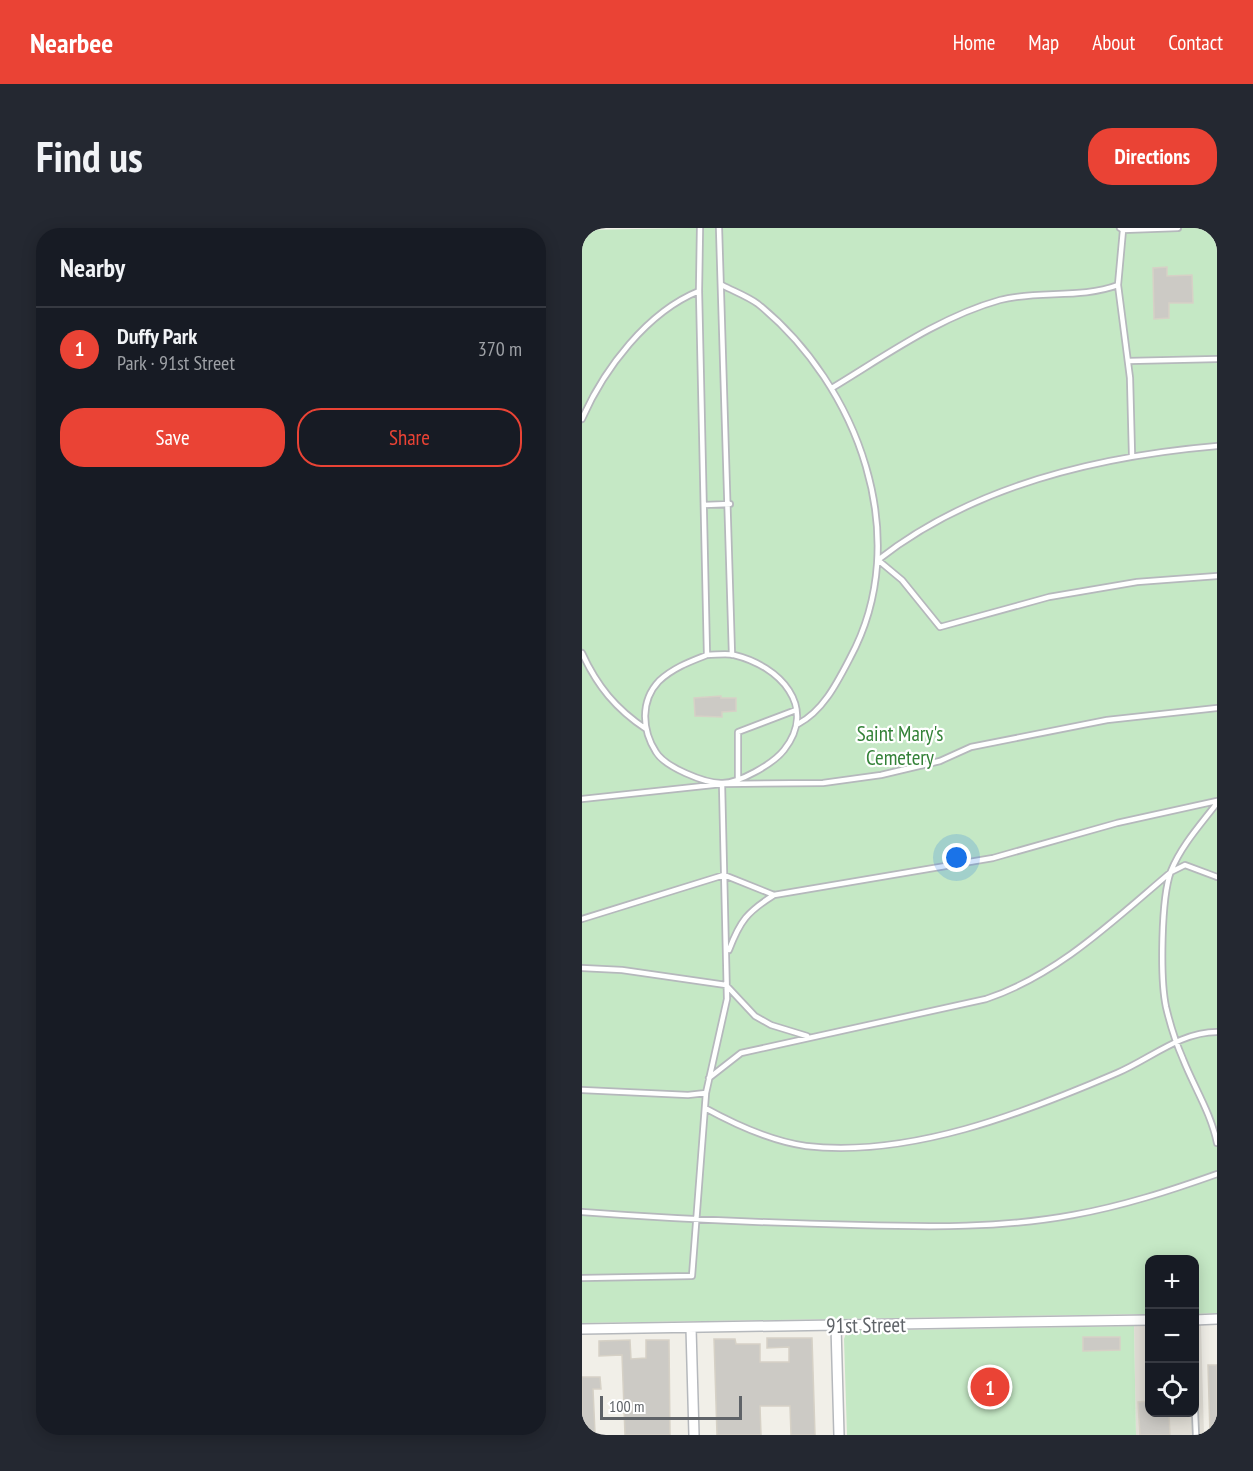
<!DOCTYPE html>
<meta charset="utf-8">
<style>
:root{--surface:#171b24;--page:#242831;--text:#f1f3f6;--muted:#9ea1a6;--line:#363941;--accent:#ea4335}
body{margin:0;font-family:"PT Sans Narrow",sans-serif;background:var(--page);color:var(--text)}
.controls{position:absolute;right:18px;bottom:18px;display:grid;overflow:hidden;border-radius:12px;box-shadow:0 3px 15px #0003}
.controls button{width:54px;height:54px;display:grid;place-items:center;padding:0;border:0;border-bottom:2px solid var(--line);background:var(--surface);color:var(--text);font:30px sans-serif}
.scale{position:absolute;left:18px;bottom:15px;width:142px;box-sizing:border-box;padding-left:6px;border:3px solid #5f6368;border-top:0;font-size:16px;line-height:21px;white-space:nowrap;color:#5f6368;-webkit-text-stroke:4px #fff;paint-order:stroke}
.you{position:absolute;left:375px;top:630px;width:21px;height:21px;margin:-15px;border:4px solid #fff;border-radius:50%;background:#1a73e8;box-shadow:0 0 0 9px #1a73e833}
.badge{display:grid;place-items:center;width:39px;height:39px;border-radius:50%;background:var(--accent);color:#fff;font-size:20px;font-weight:700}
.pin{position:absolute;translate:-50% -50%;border:3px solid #fff;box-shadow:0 2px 6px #0006}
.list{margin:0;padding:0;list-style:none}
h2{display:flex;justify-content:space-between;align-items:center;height:78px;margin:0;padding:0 24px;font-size:26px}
h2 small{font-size:20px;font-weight:400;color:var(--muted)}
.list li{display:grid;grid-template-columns:39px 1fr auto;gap:18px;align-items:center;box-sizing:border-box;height:84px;padding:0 24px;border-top:2px solid var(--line)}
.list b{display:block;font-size:22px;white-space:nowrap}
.list p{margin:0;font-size:20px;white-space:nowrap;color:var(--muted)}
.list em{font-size:20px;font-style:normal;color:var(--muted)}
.actions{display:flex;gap:12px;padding:18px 24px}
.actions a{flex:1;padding:14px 0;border:2px solid var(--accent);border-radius:24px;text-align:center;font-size:21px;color:var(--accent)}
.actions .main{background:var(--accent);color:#fff}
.icon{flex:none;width:33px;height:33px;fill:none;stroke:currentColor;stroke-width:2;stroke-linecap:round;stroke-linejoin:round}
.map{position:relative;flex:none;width:635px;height:1207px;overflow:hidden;border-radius:24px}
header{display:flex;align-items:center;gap:36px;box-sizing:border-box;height:84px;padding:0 30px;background:var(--accent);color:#fff}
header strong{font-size:28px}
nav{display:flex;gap:33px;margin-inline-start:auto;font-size:21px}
.intro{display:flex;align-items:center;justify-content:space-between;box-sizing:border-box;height:144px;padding:0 36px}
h1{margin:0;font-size:42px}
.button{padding:15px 27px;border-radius:24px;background:var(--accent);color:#fff;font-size:21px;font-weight:700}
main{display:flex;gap:36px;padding:0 36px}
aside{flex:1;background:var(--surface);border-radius:24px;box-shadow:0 3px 15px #0003}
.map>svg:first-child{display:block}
.education{fill:#e1ded6}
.green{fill:#c5e8c5}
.building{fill:#cccac5;stroke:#d6d1c6;stroke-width:1.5}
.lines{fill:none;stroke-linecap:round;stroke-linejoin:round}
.service-casing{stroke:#b5b8bc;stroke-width:8}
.minor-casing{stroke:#b5b8bc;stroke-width:12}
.service{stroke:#fff;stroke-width:4.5}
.minor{stroke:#fff;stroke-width:9}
.labels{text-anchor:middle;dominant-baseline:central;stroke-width:4.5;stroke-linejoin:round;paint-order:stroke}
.park-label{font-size:21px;fill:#348238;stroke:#fff}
.street-label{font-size:21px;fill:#5f6368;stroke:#fff}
</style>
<header>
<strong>Nearbee</strong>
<nav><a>Home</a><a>Map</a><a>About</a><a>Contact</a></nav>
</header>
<div class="intro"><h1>Find us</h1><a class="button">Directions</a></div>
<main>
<aside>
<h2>Nearby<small></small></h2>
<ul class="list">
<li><span class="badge">1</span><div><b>Duffy Park</b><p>Park · 91st Street</p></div><em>370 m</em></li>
</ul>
<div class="actions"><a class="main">Save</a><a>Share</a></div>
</aside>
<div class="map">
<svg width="635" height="1207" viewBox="0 0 635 1207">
<rect width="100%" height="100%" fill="#f1efe8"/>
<path class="education" d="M 567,1097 L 568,1184 L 612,1184 L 613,1097 L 619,1097 L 622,1207 L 554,1207 L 552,1098 Z"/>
<path class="green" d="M 108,0 L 635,0 L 635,1085 L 613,1086 L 612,1032 L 568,1032 L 567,1086 L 0,1095 L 0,2 Z
M 552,1098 L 554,1207 L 265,1207 L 262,1111 L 265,1103 Z"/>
<path class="building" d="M 585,39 L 585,48 L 610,47 L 611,75 L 587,75 L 587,90 L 572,91 L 571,40 Z
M 139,468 L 139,470 L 154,470 L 154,483 L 140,484 L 140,489 L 113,488 L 112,470 Z
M 501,1109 L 538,1109 L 538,1122 L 501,1123 Z
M 185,1110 L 230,1110 L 233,1207 L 209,1207 L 208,1178 L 178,1178 L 179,1207 L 135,1207 L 132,1111 L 153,1111 L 154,1116 L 178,1116 L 178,1134 L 207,1134 L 207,1119 L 185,1120 Z
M 48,1112 L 49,1131 L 64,1130 L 64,1112 L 87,1112 L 88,1207 L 43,1207 L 40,1127 L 17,1128 L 17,1113 Z
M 626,1137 L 635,1137 L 635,1207 L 628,1207 Z
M 0,1149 L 18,1149 L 19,1161 L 11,1161 L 13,1205 L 0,1206 Z
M 567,1173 L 567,1185 L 587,1185 L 588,1207 L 558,1207 L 556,1174 Z"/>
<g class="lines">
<defs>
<path id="service" d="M 118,0 L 117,63 L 125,427
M 137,0 L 150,427
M 538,0 L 541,2 L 596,0
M 140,57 C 151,63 165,68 176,76 C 276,157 333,310 268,430 C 255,455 241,483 216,496
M 536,57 L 548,150 L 550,227
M 546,133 L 635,131
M 250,160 C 303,128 357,89 418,72 C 456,62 499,71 536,57 L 541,2
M 0,191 C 22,141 65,84 117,63
M 635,218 C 518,228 390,258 296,332 L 320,352 L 358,399 L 467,369 L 555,354 L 635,348
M 122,277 L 148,276
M 0,425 C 15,458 34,481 64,501
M 125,427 C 134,427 144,425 152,427 C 198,438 236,479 202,522 C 191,536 156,556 139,555 C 122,555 83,539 74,524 C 60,502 58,473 77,453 C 91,440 107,434 125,427 Z
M 156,550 L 156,504 L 214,482
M 0,571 L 140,556 L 241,555 L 299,547 L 358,533 L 389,519 L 525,492 L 635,480
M 635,575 C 619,596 599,618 589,643 C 579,670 578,750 584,779 C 588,796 594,815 601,831 C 612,859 629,885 635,915
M 0,691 L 142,647 L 192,667 L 411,630 L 535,595 L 635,573
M 147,722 C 158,693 165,684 192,667
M 0,740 L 40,742 L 144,757 L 173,788 L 189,797 L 225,808
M 127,850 L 159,825 L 404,771 C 476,747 532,692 589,644 L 603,637 L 635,649
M 0,862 L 106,867 L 124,865
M 123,880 C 154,897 188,913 224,918 C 327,930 442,885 535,845 C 568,831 598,804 635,804
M 0,984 C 92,991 185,995 277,997 C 348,999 421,1000 491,987 C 541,978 587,963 635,946
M 0,1050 L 110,1048 L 124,865 L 145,771 L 140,556
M 612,1162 L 614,1207"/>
<path id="minor" d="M 612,1092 L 635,1091
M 254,1098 L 257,1207
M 109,1100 L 112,1207
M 0,1101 L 568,1092"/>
</defs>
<use href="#service" class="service-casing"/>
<use href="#minor" class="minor-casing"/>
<use href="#service" class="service"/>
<use href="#minor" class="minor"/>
</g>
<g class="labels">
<g class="park-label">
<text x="318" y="505">Saint Mary's<tspan x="318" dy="24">Cemetery</tspan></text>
</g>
<g class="street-label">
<text transform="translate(284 1097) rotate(-1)">91st Street</text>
</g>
</g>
</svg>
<div class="controls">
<button>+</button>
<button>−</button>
<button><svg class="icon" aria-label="locate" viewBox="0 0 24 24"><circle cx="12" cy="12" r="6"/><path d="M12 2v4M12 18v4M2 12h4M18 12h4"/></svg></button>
</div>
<div class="scale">100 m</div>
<div class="you"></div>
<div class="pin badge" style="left:408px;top:1159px">1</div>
</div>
</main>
